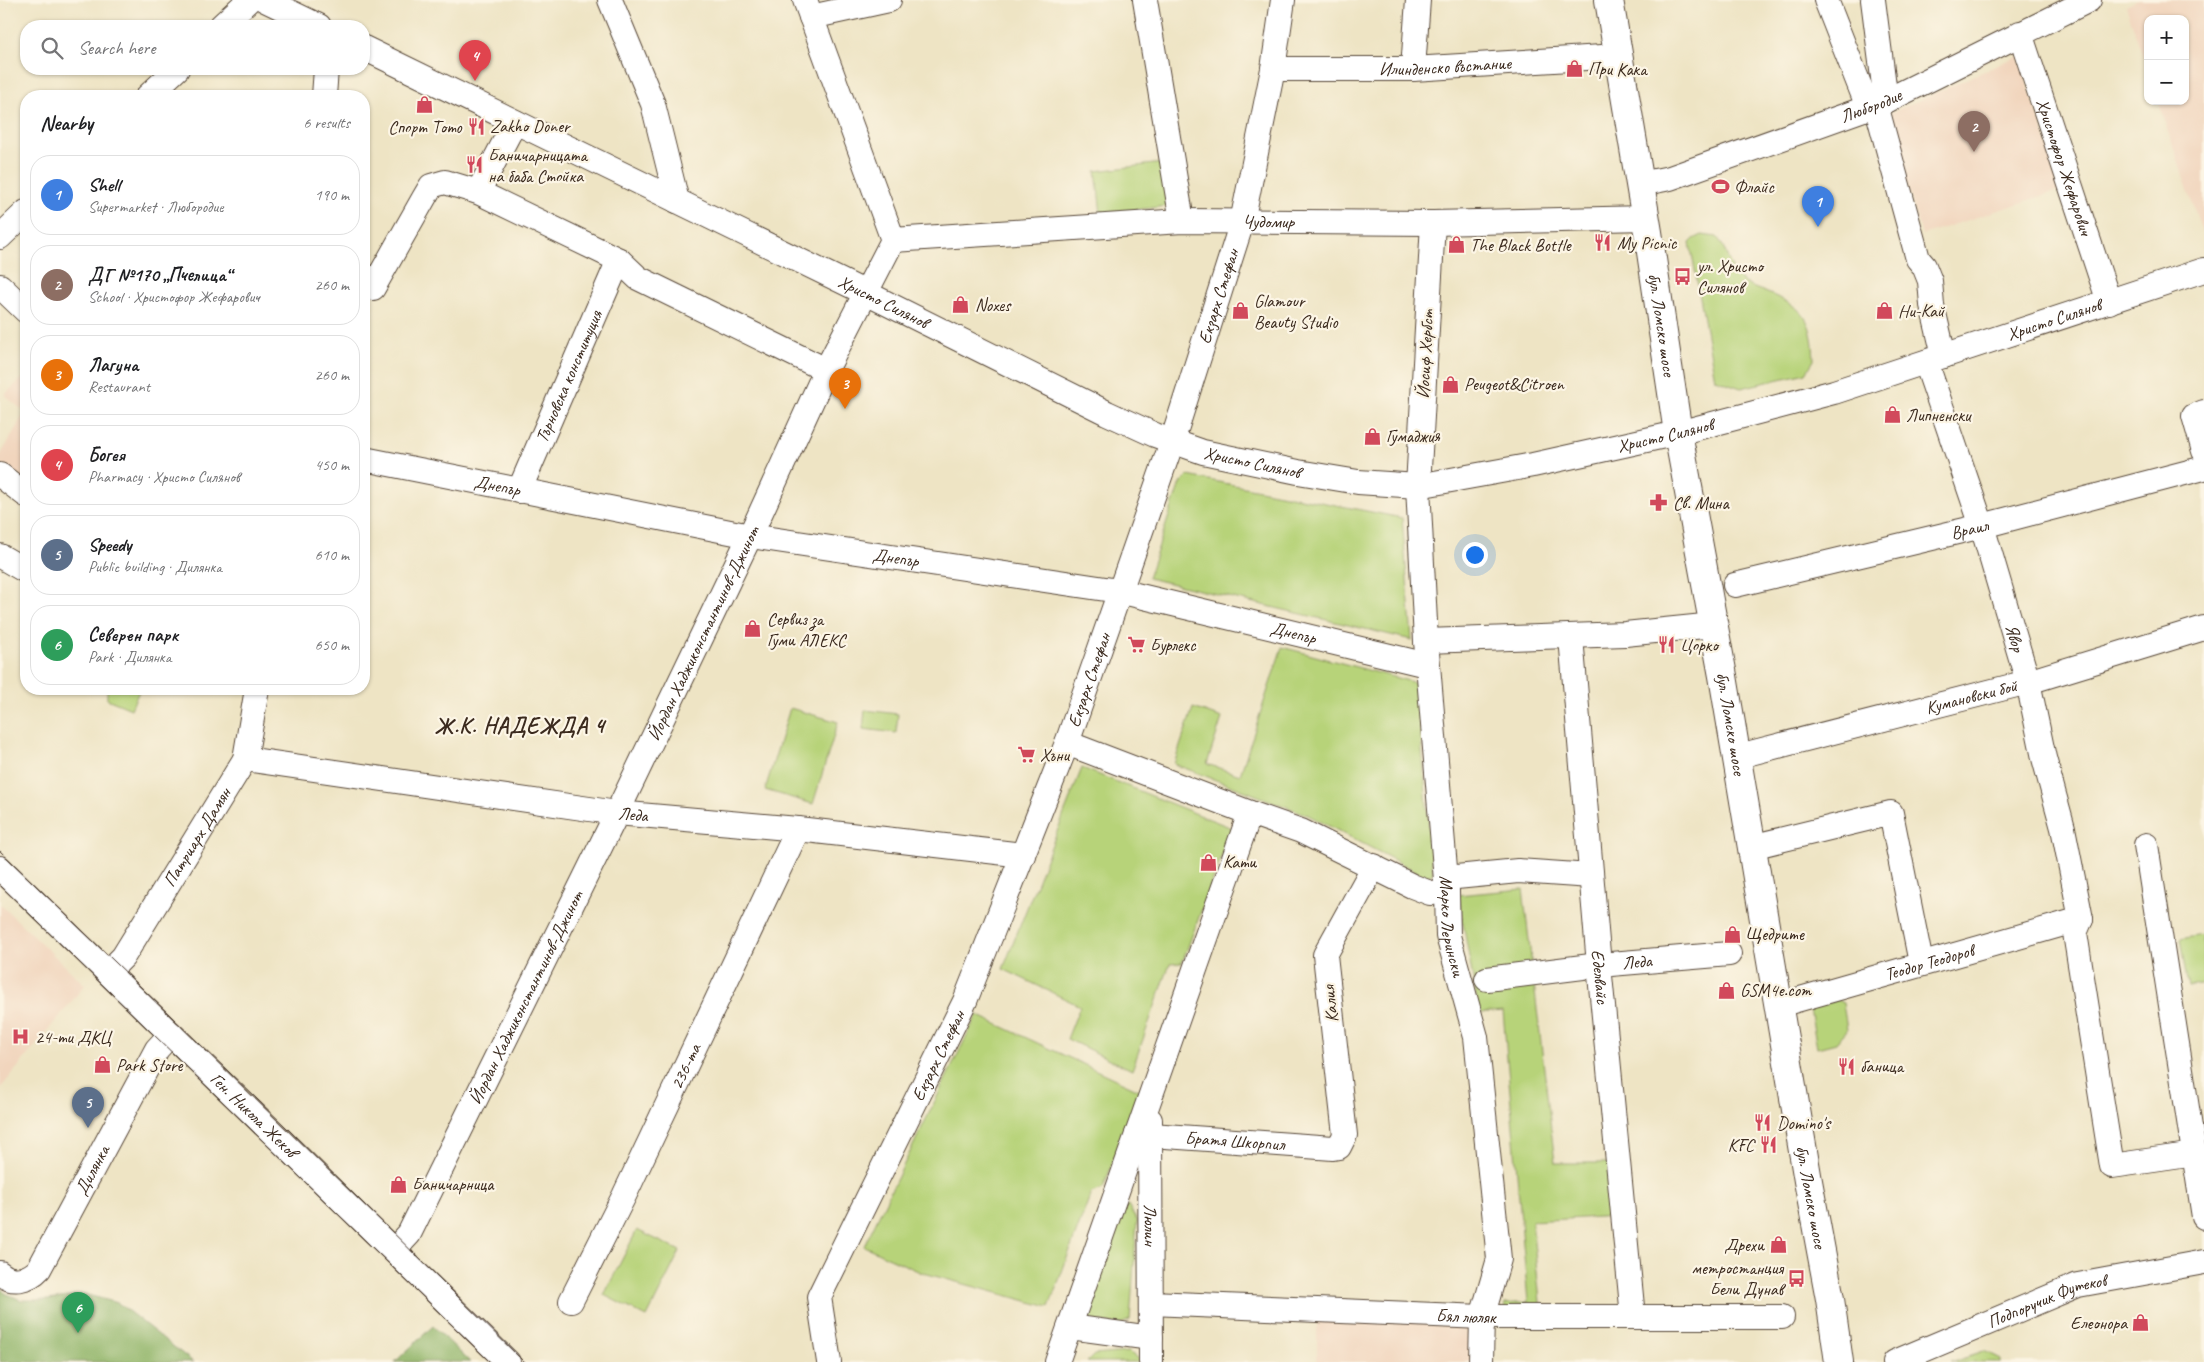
<!DOCTYPE html>
<meta charset="utf-8">
<style>
:root{--surface:#fff;--page:#f2f2f2;--text:#202124;--muted:#757577;--line:#e0e0e0;--accent:#d1495b}
body{margin:0;font-family:Caveat,sans-serif;background:var(--page);color:var(--text)}
.controls{position:absolute;right:15px;top:15px;display:grid;overflow:hidden;border-radius:10px;box-shadow:0 1px 4px #0004}
.controls button{width:45px;height:45px;display:grid;place-items:center;padding:0;border:0;border-bottom:1px solid var(--line);background:var(--surface);color:var(--text);font:25px sans-serif}
.you{position:absolute;left:1474px;top:554px;width:18px;height:18px;margin:-12px;border:4px solid #fff;border-radius:50%;background:#1a73e8;box-shadow:0 0 0 8px #1a73e833}
.badge{display:grid;place-items:center;width:32px;height:32px;border-radius:50%;background:var(--accent);color:#fff;font-size:16px;font-weight:700}
.pin{position:absolute;translate:-50% -41px;filter:drop-shadow(0 1px 2px #0008)}
.pin::after{content:'';position:absolute;top:26px;width:18px;height:15px;background:inherit;clip-path:polygon(0 0,100% 0,50% 100%)}
.list{margin:0;padding:0;list-style:none}
h2{display:flex;justify-content:space-between;align-items:center;height:65px;margin:0;padding:0 20px;font-size:21px}
h2 small{font-size:16px;font-weight:400;color:var(--muted)}
.list li{display:grid;grid-template-columns:32px 1fr auto;gap:15px;align-items:center;box-sizing:border-box;height:80px;margin:0 10px 10px;padding:0 10px;border:1px solid var(--line);border-radius:20px}
.list b{display:block;font-size:19px;white-space:nowrap}
.list p{margin:0;font-size:16px;white-space:nowrap;color:var(--muted)}
.list em{font-size:16px;font-style:normal;color:var(--muted)}
.icon{flex:none;width:28px;height:28px;fill:none;stroke:currentColor;stroke-width:2;stroke-linecap:round;stroke-linejoin:round}
.map{position:relative;flex:none;width:2204px;height:1362px;overflow:hidden}
.search{position:absolute;background:var(--surface);box-shadow:0 1px 4px #0004;left:20px;top:20px;width:350px;height:55px;display:flex;align-items:center;gap:12px;box-sizing:border-box;padding:0 18px;border-radius:20px;color:var(--muted);font-size:19px}
.panel{position:absolute;background:var(--surface);box-shadow:0 1px 4px #0004;left:20px;top:90px;width:350px;height:605px;border-radius:20px}
.map>svg:first-child{display:block}
.built{fill:#f1d5bd}
.green{fill:#b7d379;stroke:#797e4c}
.forest{fill:#91b569;stroke:#667044}
.lines{fill:none;stroke-linecap:round;stroke-linejoin:round}
.minor-casing{stroke:#564637;stroke-width:26}
.major-casing{stroke:#564637;stroke-width:30}
.minor{stroke:#fff;stroke-width:24}
.major{stroke:#fff;stroke-width:28}
.tram{stroke:#3b2a1e;stroke-width:1}
.labels{text-anchor:middle;dominant-baseline:central;stroke-width:4.5;stroke-linejoin:round;paint-order:stroke}
.street-label{font-size:18px;fill:#3b2a1e;stroke:#fcf5e5}
.poi-label{font-size:18px;fill:#3b2a1e;stroke:#fcf5e5;text-anchor:start}
.district-label{font-size:22px;font-weight:bold;letter-spacing:1px;fill:#3b2a1e;stroke:#fcf5e5}
</style>
<div class="map">
<svg width="2204" height="1362" viewBox="0 0 2204 1362">
<rect width="100%" height="100%" fill="#fcf5e5"/>
<filter id="ink" filterUnits="userSpaceOnUse"><feTurbulence type="fractalNoise" baseFrequency=".02" numOctaves="2"/><feDisplacementMap in="SourceGraphic" scale="10" xChannelSelector="R" yChannelSelector="G"/><feConvolveMatrix kernelMatrix="1 2 1 2 8 2 1 2 1" color-interpolation-filters="sRGB"/></filter>
<filter id="wash" filterUnits="userSpaceOnUse"><feTurbulence type="fractalNoise" baseFrequency=".0096" numOctaves="4" result="noise"/><feDisplacementMap in="SourceGraphic" scale="20" xChannelSelector="R" yChannelSelector="G"/><feGaussianBlur stdDeviation="1.12" result="paint"/><feColorMatrix in="noise" values="0 0 0 0 0 0 0 0 0 0 0 0 0 0 0 0 0 1.4 0 .05"/><feComposite in="paint" operator="in"/></filter>
<g filter="url(#wash)">
<rect width="100%" height="100%" fill="#eee4c4"/>
<path class="built" d="M 2139,0 L 2204,0 L 2204,238 L 2158,101 L 2185,101 L 2185,19 L 2148,19 L 2148,71 L 2126,6 Z
M 2018,56 L 2063,189 L 1922,235 L 1886,115 Z
M 26,375 L 26,483 L 0,463 L 0,456 L 25,412 L 4,395 Z
M 0,904 L 85,985 L 0,1089 Z
M 1317,1311 L 1469,1322 L 1471,1362 L 1317,1362 Z"/>
<path class="green" d="M 1162,163 L 1167,206 L 1101,214 L 1096,171 Z
M 1702,235 L 1717,237 C 1728,250 1728,269 1741,280 C 1747,286 1757,289 1765,292 C 1805,308 1812,317 1814,360 L 1806,373 L 1741,388 L 1715,379 L 1690,243 L 1694,239 Z
M 1188,476 L 1402,518 L 1412,640 L 1148,578 L 1180,483 Z
M 1282,647 L 1416,683 L 1433,873 L 1427,877 L 1308,815 L 1174,764 L 1193,708 L 1222,718 L 1207,764 L 1240,775 Z
M 107,689 L 140,689 L 131,709 L 107,699 Z
M 790,708 L 838,722 L 813,804 L 765,790 Z
M 865,710 L 898,714 L 896,733 L 863,729 Z
M 1082,768 L 1232,828 L 1182,963 L 1170,964 L 1132,1070 L 1067,1039 L 1080,1006 L 1003,969 Z
M 1523,889 L 1555,1163 L 1610,1163 L 1616,1216 L 1532,1221 L 1541,1312 L 1506,1313 L 1504,1304 L 1528,1302 L 1503,1011 L 1479,1013 L 1458,895 Z
M 2202,935 L 2204,947 L 2204,984 L 2188,987 L 2180,939 Z
M 1837,1000 L 1843,1003 L 1847,1030 L 1836,1043 L 1817,1048 L 1810,1009 Z
M 977,1015 L 1139,1090 L 1103,1189 L 1091,1193 L 1049,1307 L 920,1272 L 864,1246 Z
M 1128,1205 L 1137,1221 L 1130,1320 L 1118,1325 L 1082,1319 L 1122,1206 Z
M 637,1230 L 680,1251 L 647,1317 L 604,1295 Z
M 1984,1351 L 2000,1359 L 2000,1362 L 1950,1362 Z
M 1128,1352 L 1138,1358 L 1139,1362 L 1087,1362 L 1094,1355 Z"/>
<path class="forest" d="M 0,1288 L 5,1293 L 21,1300 L 49,1300 L 84,1294 L 118,1303 L 193,1362 L 0,1362 Z
M 433,1326 L 470,1362 L 395,1362 Z"/>
</g>
<g filter="url(#ink)">
<g class="lines">
<defs>
<g id="minor">
<path d="M 265,0 L 319,26"/>
<path d="M 610,0 L 653,104 L 677,201"/>
<path d="M 1145,0 L 1182,221"/>
<path d="M 1826,0 L 1868,107"/>
<path d="M 1873,0 L 1886,101"/>
<path d="M 811,17 L 889,0"/>
<path d="M 221,26 L 249,0"/>
<path id="s1" d="M 2020,33 L 2109,302"/>
<path id="s2" d="M 364,48 L 866,293 L 1107,413 L 1155,435 L 1203,452 L 1298,472 L 1358,482 L 1418,486 L 1533,465 L 1678,433 L 1834,392 L 2204,270"/>
<path id="s3" d="M 1273,69 L 1413,69 L 1618,56"/>
<path d="M 1413,69 L 1418,0"/>
<path d="M 148,96 L 177,69"/>
<path d="M 324,96 L 326,69"/>
<path d="M 1876,105 L 1918,259 L 1924,266 L 1930,281 L 1932,305 L 1944,356"/>
<path id="s4" d="M 1640,184 L 1670,178 L 1886,101 L 2089,0"/>
<path d="M 478,192 L 515,122"/>
<path id="s5" d="M 1433,223 L 1418,486 L 1419,506 L 1426,641 L 1447,892 L 1448,936 L 1476,1037 L 1499,1259 L 1482,1317 L 1481,1362"/>
<path d="M 0,237 L 26,212"/>
<path id="s6" d="M 893,240 L 1182,221 L 1433,223 L 1646,218"/>
<path d="M 0,286 L 26,311"/>
<path d="M 373,288 L 424,198 L 431,186 L 445,182 L 478,192 L 619,260 L 638,278 L 826,370"/>
<path id="s7" d="M 1926,362 L 1982,526 L 2028,682 L 2044,758 L 2063,828 L 2081,919"/>
<path d="M 2204,412 L 2194,416 L 2204,451"/>
<path id="s8" d="M 364,459 L 750,536 L 1119,591 L 1427,665"/>
<path d="M 0,475 L 26,495"/>
<path id="s9" d="M 519,491 L 619,260"/>
<path d="M 0,556 L 26,571"/>
<path id="s10" d="M 1735,585 L 1982,526 L 2204,468"/>
<path id="s11" d="M 1571,637 L 1599,965 L 1633,1317"/>
<path d="M 1426,641 L 1625,634 L 1714,625"/>
<path d="M 1067,743 L 1250,813"/>
<path id="s12" d="M 1735,757 L 2028,682 L 2204,628"/>
<path id="s13" d="M 245,759 L 617,813 L 798,829 L 1023,855"/>
<path d="M 2146,845 L 2204,1217"/>
<path d="M 1751,847 L 1891,813 L 1921,963"/>
<path id="s14" d="M 0,868 L 508,1362"/>
<path d="M 1446,878 L 1518,871 L 1591,876"/>
<path d="M 2081,919 L 2075,933 L 2112,1166 L 2195,1154"/>
<path id="s15" d="M 108,972 L 123,957 L 245,759 L 257,689"/>
<path id="s16" d="M 1487,979 L 1599,965 L 1729,954"/>
<path id="s17" d="M 1779,1005 L 2081,919"/>
<path id="s18" d="M 1150,1120 L 1151,1362"/>
<path id="s19" d="M 1137,1134 L 1333,1148 L 1339,1147 L 1345,1135 L 1325,955 L 1374,866"/>
<path id="s20" d="M 394,1250 L 409,1234 L 617,813 L 750,536 L 826,370 L 893,240 L 805,0"/>
<path id="s21" d="M 0,1273 C 12,1284 29,1280 39,1269 L 157,1049 L 171,1034"/>
<path id="s22" d="M 571,1301 L 624,1196 L 798,829"/>
<path id="s23" d="M 1151,1303 L 1482,1317 L 1782,1317"/>
<path d="M 1070,1327 L 1151,1338"/>
<path id="s24" d="M 829,1362 L 819,1297 L 965,1001 L 1067,743 L 1172,442 L 1242,222 L 1273,69 L 1283,0"/>
<path d="M 1057,1362 L 1250,813 L 1301,831 L 1412,886 L 1430,893 L 1447,892"/>
<path id="s25" d="M 1895,1362 L 2078,1285 L 2204,1262"/>
</g>
<g id="major">
<path id="s26" d="M 1609,0 L 1648,232 L 1678,433 L 1723,676 L 1808,1181 L 1830,1299 L 1839,1362"/>
</g>
</defs>
<use href="#minor" class="minor-casing"/>
<use href="#major" class="major-casing"/>
<use href="#minor" class="minor"/>
<use href="#major" class="major"/>
<path class="tram" d="M 0,851 L 287,1128 L 524,1362
M 0,885 L 490,1362"/>
</g>
</g>
<defs>
<symbol id="shop-bare" viewBox="-9 -9 18 18"><path d="M-5-2.5h2.3a2.7 3.5 0 0 1 5.4 0H5L5.5 6h-11ZM-1.5-2.5h3a1.5 2.3 0 0 0-3 0Z" fill="#d1495b" stroke="#fcf5e5" stroke-width="2.5" paint-order="stroke"/></symbol>
<symbol id="restaurant-bare" viewBox="-9 -9 18 18"><path d="M-5-6h1v4h1v-4h1v4h1v-4h1v5L-1.5 .5V6h-2V.5L-5-1ZM5-6V6H3V1.5H1.5Q1.5-4 5-6Z" fill="#d1495b" stroke="#fcf5e5" stroke-width="2.5" paint-order="stroke"/></symbol>
<symbol id="stadium-bare" viewBox="-9 -9 18 18"><path d="M0-5a6.5 5 0 1 0 0 10a6.5 5 0 1 0 0-10ZM-3.5-1.8h7v3.6h-7Z" fill="#d1495b" stroke="#fcf5e5" stroke-width="2.5" paint-order="stroke"/></symbol>
<symbol id="bus-bare" viewBox="-9 -9 18 18"><path d="M-5-6H5V4H4V6H2V4H-2V6H-4V4H-5ZM-3.5-4V0h7V-4ZM-3.5 1.2v1.5H-2V1.2ZM2 1.2v1.5H3.5V1.2Z" fill="#d1495b" stroke="#fcf5e5" stroke-width="2.5" paint-order="stroke"/></symbol>
<symbol id="pharmacy-bare" viewBox="-9 -9 18 18"><path d="M-2-6h4v4h4v4h-4v4h-4v-4h-4v-4h4Z" fill="#d1495b" stroke="#fcf5e5" stroke-width="2.5" paint-order="stroke"/></symbol>
<symbol id="supermarket-bare" viewBox="-9 -9 18 18"><path d="M-6-5.5h2.5l.6 2H6L4.5 2H-2.5L-4.4-4H-6ZM-1.5 3.2a1.3 1.3 0 1 0 .1 0ZM3 3.2a1.3 1.3 0 1 0 .1 0Z" fill="#d1495b" stroke="#fcf5e5" stroke-width="2.5" paint-order="stroke"/></symbol>
<symbol id="hospital-bare" viewBox="-9 -9 18 18"><path d="M-5-5h3v3.5h4V-5h3V5h-3V1.5h-4V5h-3Z" fill="#d1495b" stroke="#fcf5e5" stroke-width="2.5" paint-order="stroke"/></symbol>
</defs>
<g fill-rule="evenodd">
<use href="#shop-bare" x="1562" y="56" width="25" height="25"/>
<use href="#shop-bare" x="412" y="92" width="25" height="25"/>
<use href="#restaurant-bare" x="464" y="114" width="25" height="25"/>
<use href="#restaurant-bare" x="462" y="152" width="25" height="25"/>
<use href="#stadium-bare" x="1708" y="174" width="25" height="25"/>
<use href="#restaurant-bare" x="1590" y="230" width="25" height="25"/>
<use href="#shop-bare" x="1444" y="232" width="25" height="25"/>
<use href="#bus-bare" x="1670" y="264" width="25" height="25"/>
<use href="#shop-bare" x="948" y="292" width="25" height="25"/>
<use href="#shop-bare" x="1228" y="298" width="25" height="25"/>
<use href="#shop-bare" x="1872" y="298" width="25" height="25"/>
<use href="#shop-bare" x="1438" y="372" width="25" height="25"/>
<use href="#shop-bare" x="1880" y="402" width="25" height="25"/>
<use href="#shop-bare" x="1360" y="424" width="25" height="25"/>
<use href="#pharmacy-bare" x="1646" y="490" width="25" height="25"/>
<use href="#shop-bare" x="740" y="616" width="25" height="25"/>
<use href="#supermarket-bare" x="1124" y="632" width="25" height="25"/>
<use href="#restaurant-bare" x="1654" y="632" width="25" height="25"/>
<use href="#supermarket-bare" x="1014" y="742" width="25" height="25"/>
<use href="#shop-bare" x="1196" y="850" width="25" height="25"/>
<use href="#shop-bare" x="1720" y="922" width="25" height="25"/>
<use href="#shop-bare" x="1714" y="978" width="25" height="25"/>
<use href="#hospital-bare" x="8" y="1024" width="25" height="25"/>
<use href="#shop-bare" x="90" y="1052" width="25" height="25"/>
<use href="#restaurant-bare" x="1834" y="1054" width="25" height="25"/>
<use href="#restaurant-bare" x="1750" y="1110" width="25" height="25"/>
<use href="#restaurant-bare" x="1756" y="1132" width="25" height="25"/>
<use href="#shop-bare" x="386" y="1172" width="25" height="25"/>
<use href="#shop-bare" x="1766" y="1232" width="25" height="25"/>
<use href="#bus-bare" x="1784" y="1266" width="25" height="25"/>
<use href="#shop-bare" x="2128" y="1310" width="25" height="25"/>
</g>
<g class="labels">
<g class="street-label">
<text stroke="none"><textPath href="#s3" startOffset="172">Илинденско въстание</textPath></text>
<text stroke="none"><textPath href="#s4" startOffset="244">Любородие</textPath></text>
<text stroke="none"><textPath href="#s1" startOffset="141">Христофор Жефарович</textPath></text>
<text stroke="none"><textPath href="#s6" startOffset="376">Чудомир</textPath></text>
<text stroke="none"><textPath href="#s24" startOffset="1145">Екзарх Стефан</textPath></text>
<text stroke="none"><textPath href="#s2" startOffset="578">Христо Силянов</textPath></text>
<text stroke="none"><textPath href="#s2" startOffset="1808">Христо Силянов</textPath></text>
<text stroke="none"><textPath href="#s26" startOffset="329">бул. Ломско шосе</textPath></text>
<text transform="translate(1425 354) rotate(-87)">Йосиф Хербст</text>
<text stroke="none"><textPath href="#s9" startOffset="125">Търновска конституция</textPath></text>
<text stroke="none"><textPath href="#s2" startOffset="1402">Христо Силянов</textPath></text>
<text stroke="none"><textPath href="#s2" startOffset="982">Христо Силянов</textPath></text>
<text stroke="none"><textPath href="#s8" startOffset="136">Днепър</textPath></text>
<text stroke="none"><textPath href="#s10" startOffset="241">Враил</textPath></text>
<text stroke="none"><textPath href="#s8" startOffset="541">Днепър</textPath></text>
<text stroke="none"><textPath href="#s20" startOffset="691">Йордан Хаджиконстантинов-Джинот</textPath></text>
<text stroke="none"><textPath href="#s8" startOffset="946">Днепър</textPath></text>
<text stroke="none"><textPath href="#s7" startOffset="290">Явор</textPath></text>
<text stroke="none"><textPath href="#s24" startOffset="740">Екзарх Стефан</textPath></text>
<text stroke="none"><textPath href="#s12" startOffset="244">Кумановски бой</textPath></text>
<text stroke="none"><textPath href="#s26" startOffset="734">бул. Ломско шосе</textPath></text>
<text stroke="none"><textPath href="#s13" startOffset="392">Леда</textPath></text>
<text stroke="none"><textPath href="#s15" startOffset="162">Патриарх Дамян</textPath></text>
<text stroke="none"><textPath href="#s5" startOffset="705">Марко Лерински</textPath></text>
<text stroke="none"><textPath href="#s16" startOffset="151">Леда</textPath></text>
<text stroke="none"><textPath href="#s17" startOffset="156">Теодор Теодоров</textPath></text>
<text stroke="none"><textPath href="#s11" startOffset="341">Еделвайс</textPath></text>
<text stroke="none"><textPath href="#s20" startOffset="286">Йордан Хаджиконстантинов-Джинот</textPath></text>
<text transform="translate(1330 1004) rotate(-96)">Калия</text>
<text stroke="none"><textPath href="#s24" startOffset="335">Екзарх Стефан</textPath></text>
<text stroke="none"><textPath href="#s22" startOffset="261">236-та</textPath></text>
<text stroke="none"><textPath href="#s14" startOffset="354">Ген. Никола Жеков</textPath></text>
<text stroke="none"><textPath href="#s19" startOffset="98">Братя Шкорпил</textPath></text>
<text stroke="none"><textPath href="#s21" startOffset="156">Дилянка</textPath></text>
<text stroke="none"><textPath href="#s26" startOffset="1214">бул. Ломско шосе</textPath></text>
<text stroke="none"><textPath href="#s18" startOffset="105">Люлин</textPath></text>
<text stroke="none"><textPath href="#s25" startOffset="164">Подпоручик Футеков</textPath></text>
<text stroke="none"><textPath href="#s23" startOffset="315">Бял люляк</textPath></text>
</g>
<g class="poi-label">
<text x="1588" y="69">При Кака</text>
<text x="490" y="126">Zakho Doner</text>
<text x="425" y="127" text-anchor="middle">Спорт Тото</text>
<text x="488" y="155">Баничарницата<tspan x="488" dy="21">на баба Стойка</tspan></text>
<text x="1734" y="187">Флайс</text>
<text x="1617" y="243">My Picnic</text>
<text x="1470" y="245">The Black Bottle</text>
<text x="1697" y="266">ул. Христо<tspan x="1697" dy="21">Силянов</tspan></text>
<text x="1254" y="301">Glamour<tspan x="1254" dy="21">Beauty Studio</tspan></text>
<text x="975" y="305">Noxes</text>
<text x="1898" y="311">Ни-Кай</text>
<text x="1464" y="384">Peugeot&amp;Citroen</text>
<text x="1906" y="415">Липненски</text>
<text x="1386" y="436">Гумаджия</text>
<text x="1673" y="503">Св. Мина</text>
<text x="767" y="619">Сервиз за<tspan x="767" dy="21">Гуми АЛЕКС</tspan></text>
<text x="1150" y="645">Бурлекс</text>
<text x="1680" y="645">Цорко</text>
<text x="1040" y="755">Хъни</text>
<text x="1223" y="862">Кати</text>
<text x="1746" y="934">Щедрите</text>
<text x="1740" y="990">GSM4e.com</text>
<text x="35" y="1037">24-ти ДКЦ</text>
<text x="116" y="1065">Park Store</text>
<text x="1860" y="1066">баница</text>
<text x="1777" y="1123">Domino's</text>
<text x="1754" y="1145" text-anchor="end">KFC</text>
<text x="412" y="1184">Баничарница</text>
<text x="1764" y="1245" text-anchor="end">Дрехи</text>
<text x="1783" y="1268" text-anchor="end">метростанция<tspan x="1783" dy="21">Бели Дунав</tspan></text>
<text x="2127" y="1323" text-anchor="end">Елеонора</text>
</g>
<g class="district-label">
<text x="520" y="726">Ж.К. НАДЕЖДА 4</text>
</g>
</g>
</svg>
<div class="controls">
<button>+</button>
<button>−</button>
</div>
<div class="you"></div>
<div class="pin badge" style="left:1818px;top:227px;background:#3f7fe0">1</div>
<div class="pin badge" style="left:1974px;top:152px;background:#8d6e63">2</div>
<div class="pin badge" style="left:845px;top:409px;background:#e8710a">3</div>
<div class="pin badge" style="left:475px;top:81px;background:#e0444e">4</div>
<div class="pin badge" style="left:88px;top:1128px;background:#5c6f8a">5</div>
<div class="pin badge" style="left:78px;top:1333px;background:#2e9e5b">6</div>
<div class="search"><svg class="icon" aria-label="search" viewBox="0 0 24 24"><circle cx="10" cy="10" r="6"/><path d="M15 15l6 6"/></svg>Search here</div>
<section class="panel">
<h2>Nearby<small>6 results</small></h2>
<ul class="list">
<li><span class="badge" style="background:#3f7fe0">1</span><div><b>Shell</b><p>Supermarket · Любородие</p></div><em>190 m</em></li>
<li><span class="badge" style="background:#8d6e63">2</span><div><b>ДГ №170 „Пчелица“</b><p>School · Христофор Жефарович</p></div><em>260 m</em></li>
<li><span class="badge" style="background:#e8710a">3</span><div><b>Лагуна</b><p>Restaurant</p></div><em>260 m</em></li>
<li><span class="badge" style="background:#e0444e">4</span><div><b>Богея</b><p>Pharmacy · Христо Силянов</p></div><em>450 m</em></li>
<li><span class="badge" style="background:#5c6f8a">5</span><div><b>Speedy</b><p>Public building · Дилянка</p></div><em>610 m</em></li>
<li><span class="badge" style="background:#2e9e5b">6</span><div><b>Северен парк</b><p>Park · Дилянка</p></div><em>650 m</em></li>
</ul>
</section>
</div>
